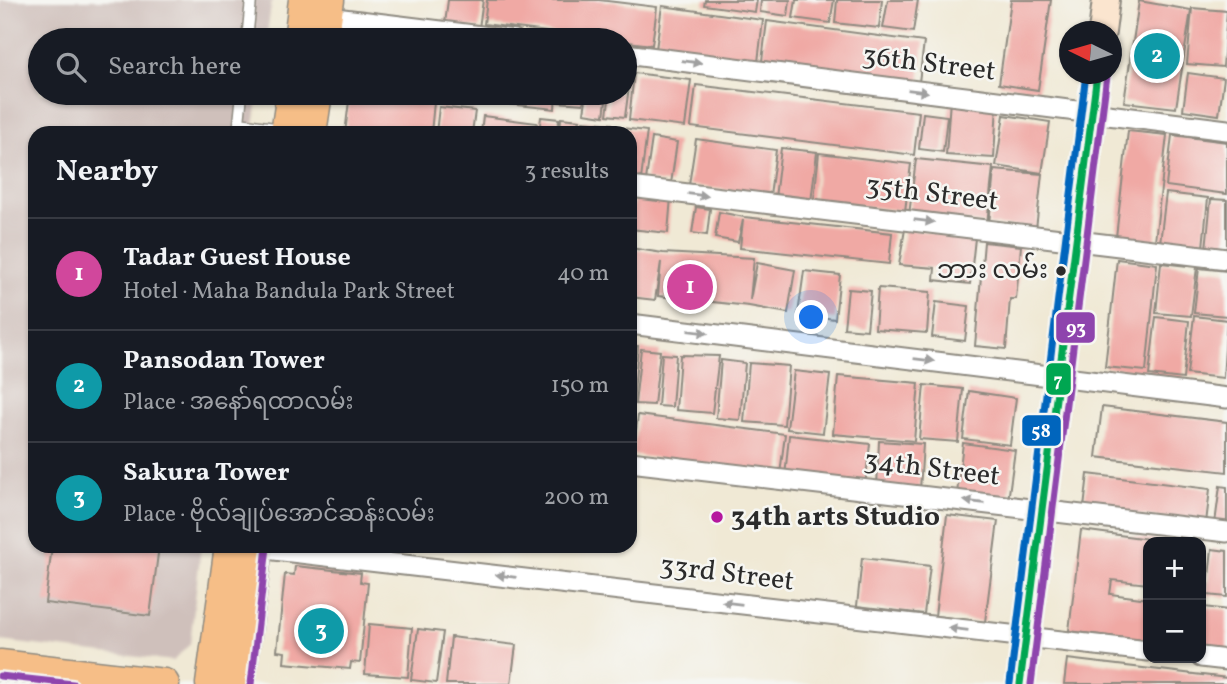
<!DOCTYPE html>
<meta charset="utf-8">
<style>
:root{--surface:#171b24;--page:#242831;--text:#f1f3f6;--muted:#9ea1a6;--line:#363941;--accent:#d690ce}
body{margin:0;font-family:Vollkorn,"Noto Sans Myanmar",serif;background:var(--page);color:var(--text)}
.controls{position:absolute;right:21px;bottom:21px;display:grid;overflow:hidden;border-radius:14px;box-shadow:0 2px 5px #0004}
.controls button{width:63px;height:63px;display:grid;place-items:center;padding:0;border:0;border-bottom:2px solid var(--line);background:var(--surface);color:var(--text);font:35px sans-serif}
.compass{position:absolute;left:1059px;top:21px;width:63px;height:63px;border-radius:50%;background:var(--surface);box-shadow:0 2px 5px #0004;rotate:275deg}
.you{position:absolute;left:812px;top:318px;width:24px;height:24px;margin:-18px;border:5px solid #fff;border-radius:50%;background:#1a73e8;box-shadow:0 0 0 10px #1a73e833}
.badge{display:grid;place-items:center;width:46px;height:46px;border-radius:50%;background:var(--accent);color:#fff;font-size:23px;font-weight:700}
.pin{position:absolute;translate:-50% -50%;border:4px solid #fff;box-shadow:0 2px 7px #0006}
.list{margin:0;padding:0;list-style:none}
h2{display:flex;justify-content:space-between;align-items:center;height:91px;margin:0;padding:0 28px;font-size:30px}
h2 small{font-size:23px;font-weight:400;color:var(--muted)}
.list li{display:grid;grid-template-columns:46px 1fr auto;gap:21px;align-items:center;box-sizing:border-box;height:112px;padding:0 28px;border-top:2px solid var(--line)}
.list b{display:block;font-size:26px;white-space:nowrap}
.list p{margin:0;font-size:23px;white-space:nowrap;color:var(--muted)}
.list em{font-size:23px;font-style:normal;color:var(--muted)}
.icon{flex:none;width:38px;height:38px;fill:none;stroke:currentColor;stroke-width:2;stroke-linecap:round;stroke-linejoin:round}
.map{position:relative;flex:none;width:1227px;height:684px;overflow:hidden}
.search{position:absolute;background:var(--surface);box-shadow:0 2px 5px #0004;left:28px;top:28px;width:609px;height:77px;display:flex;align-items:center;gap:18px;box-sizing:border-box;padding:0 24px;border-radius:38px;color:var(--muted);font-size:26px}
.panel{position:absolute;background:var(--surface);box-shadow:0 2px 5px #0004;left:28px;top:126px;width:609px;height:427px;border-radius:21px}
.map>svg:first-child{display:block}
.railway{fill:#cfc0bb}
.building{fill:#f0a9a4}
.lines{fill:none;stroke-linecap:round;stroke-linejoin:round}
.service-casing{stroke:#8e8a80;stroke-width:13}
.minor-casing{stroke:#8e8a80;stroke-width:23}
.secondary-casing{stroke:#8e8a80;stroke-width:30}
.primary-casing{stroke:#8e8a80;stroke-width:33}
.service{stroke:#fff;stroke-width:10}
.minor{stroke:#fff;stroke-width:19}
.secondary{stroke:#fbe5cf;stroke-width:26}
.primary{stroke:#f6be87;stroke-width:30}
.bus-1-casing{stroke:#f6f6f2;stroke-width:12}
.bus-2-casing{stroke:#f6f6f2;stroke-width:12}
.bus-3-casing{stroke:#f6f6f2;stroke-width:12}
.bus-1{stroke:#00a651;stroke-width:7}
.bus-2{stroke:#8e44ad;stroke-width:7}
.bus-3{stroke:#0065bd;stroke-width:7}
.oneway{fill:#a0a0a0}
.bus-dot{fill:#2b2b2b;stroke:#f6f6f2;stroke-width:2.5}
.poi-dot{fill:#b5179e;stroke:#f6f6f2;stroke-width:2.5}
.labels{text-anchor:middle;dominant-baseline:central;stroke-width:5;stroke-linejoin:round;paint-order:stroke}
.bus-label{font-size:26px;fill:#2b2b2b;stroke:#f6f6f2;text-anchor:end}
.street-label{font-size:28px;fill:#2b2b2b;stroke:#f6f6f2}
.poi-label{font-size:28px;font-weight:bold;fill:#2b2b2b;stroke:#f6f6f2;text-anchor:start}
.line-badge{stroke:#f6f6f2;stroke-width:2.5}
.badge-label{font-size:19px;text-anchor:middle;font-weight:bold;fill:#fff}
</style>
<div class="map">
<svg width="1227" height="684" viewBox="0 0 1227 684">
<rect width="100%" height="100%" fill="#f6f6f2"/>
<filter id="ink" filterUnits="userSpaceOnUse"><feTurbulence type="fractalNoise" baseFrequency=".0143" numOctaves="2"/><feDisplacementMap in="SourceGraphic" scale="14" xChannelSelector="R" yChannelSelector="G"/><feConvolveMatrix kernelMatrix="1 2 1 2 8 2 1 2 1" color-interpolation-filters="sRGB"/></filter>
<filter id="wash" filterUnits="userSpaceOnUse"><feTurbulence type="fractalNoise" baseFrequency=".00686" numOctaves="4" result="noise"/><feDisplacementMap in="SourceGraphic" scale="28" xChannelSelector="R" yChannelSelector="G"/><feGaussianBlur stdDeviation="1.57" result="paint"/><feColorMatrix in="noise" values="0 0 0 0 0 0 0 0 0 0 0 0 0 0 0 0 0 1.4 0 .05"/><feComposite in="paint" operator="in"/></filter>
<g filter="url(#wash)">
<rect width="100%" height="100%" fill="#f0e9d5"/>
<path class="railway" d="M 0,0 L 272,0 L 266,40 L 40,40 L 40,93 L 259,93 L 253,133 L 35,133 L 35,546 L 201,546 L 190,644 L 173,661 L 0,641 Z"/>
<g id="blocks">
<path class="building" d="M 448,0 L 483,0 L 479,28 L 445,24 Z
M 487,0 L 599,0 L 657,7 L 652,45 L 484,24 Z
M 705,0 L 757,0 L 755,12 L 704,5 Z
M 761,0 L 790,0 L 788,16 L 760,12 Z
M 796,0 L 834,0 L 830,23 L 793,18 Z
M 837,0 L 882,0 L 879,28 L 835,23 Z
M 888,0 L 918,0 L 913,32 L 883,28 Z
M 1011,0 L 1051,0 L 1038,90 L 999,84 Z
M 1139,1 L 1191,10 L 1176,108 L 1124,102 Z
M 662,6 L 763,20 L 758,62 L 656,49 Z
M 1192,8 L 1227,11 L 1223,67 L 1187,64 Z
M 767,21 L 924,42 L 919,82 L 762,61 Z
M 625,71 L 631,72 L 625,117 L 607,115 L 610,93 L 625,93 Z
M 634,73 L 691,80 L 685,127 L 629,120 Z
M 1188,73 L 1224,78 L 1219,115 L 1183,110 Z
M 696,85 L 919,112 L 914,155 L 691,127 Z
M 350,93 L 434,102 L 431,133 L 345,133 Z
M 479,93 L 556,93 L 555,109 L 479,101 Z
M 559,93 L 585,93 L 583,104 L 558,102 Z
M 587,93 L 607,93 L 604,116 L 584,113 Z
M 950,100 L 997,104 L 994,158 L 946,155 Z
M 439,107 L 475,111 L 472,133 L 436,133 Z
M 923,113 L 947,116 L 943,152 L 919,149 Z
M 1004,115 L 1050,122 L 1042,173 L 996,166 Z
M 483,116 L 537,123 L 535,133 L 481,133 Z
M 541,117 L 559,119 L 558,133 L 539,133 Z
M 561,118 L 580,120 L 578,133 L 560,133 Z
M 583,121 L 612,124 L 610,133 L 581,133 Z
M 614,127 L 647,131 L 641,180 L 630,179 L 630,133 L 613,133 Z
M 1128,131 L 1167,135 L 1155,241 L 1116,237 Z
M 1172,135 L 1227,142 L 1227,194 L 1166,186 Z
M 652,138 L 677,142 L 671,184 L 646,180 Z
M 696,139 L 776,150 L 770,196 L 689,185 Z
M 781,148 L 817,152 L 811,202 L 775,198 Z
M 819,153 L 911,164 L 905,211 L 814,200 Z
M 916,159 L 993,167 L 987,224 L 909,215 Z
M 994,170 L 1042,174 L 1036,229 L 989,224 Z
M 635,193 L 671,197 L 668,233 L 630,229 Z
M 1166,193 L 1208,198 L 1203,247 L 1160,243 Z
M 1211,199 L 1227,200 L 1227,251 L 1206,249 Z
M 696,207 L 710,209 L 707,235 L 692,233 Z
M 719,212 L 744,217 L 892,233 L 889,264 L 740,248 L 743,220 L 738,242 L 715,238 Z
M 905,229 L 975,238 L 970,284 L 934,280 L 935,268 L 899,265 Z
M 984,242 L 1021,246 L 1016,299 L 1010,299 L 1006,349 L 975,346 Z
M 630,248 L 663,253 L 754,258 L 750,300 L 757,263 L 795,270 L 788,313 L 749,306 L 658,296 L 661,262 L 655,300 L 630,297 Z
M 1117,259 L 1157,264 L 1146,371 L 1105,367 Z
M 1161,263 L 1197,267 L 1191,316 L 1156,313 Z
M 1199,268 L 1227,271 L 1227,316 L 1194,313 Z
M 804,271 L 840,275 L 835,319 L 798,314 Z
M 878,288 L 930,292 L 927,333 L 875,329 Z
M 848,289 L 871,291 L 867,330 L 844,328 Z
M 936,302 L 969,306 L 965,341 L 932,337 Z
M 1194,316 L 1227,320 L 1223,378 L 1187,374 Z
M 1156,317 L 1189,321 L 1183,379 L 1149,375 Z
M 630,346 L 638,346 L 633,403 L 630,402 Z
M 641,349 L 660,351 L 654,405 L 635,404 Z
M 662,354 L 676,355 L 672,407 L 658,406 Z
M 680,355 L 719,356 L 712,413 L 676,410 Z
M 721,360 L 745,363 L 740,420 L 716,418 Z
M 749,363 L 789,366 L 784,425 L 744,422 Z
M 794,371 L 830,375 L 823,433 L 787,429 Z
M 838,376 L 919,383 L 914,441 L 833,434 Z
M 924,385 L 963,389 L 958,442 L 919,439 Z
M 969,391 L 1016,398 L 1010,445 L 963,439 Z
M 1102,407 L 1227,422 L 1227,472 L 1096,457 Z
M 638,415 L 785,434 L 780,474 L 633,455 Z
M 789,435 L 870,444 L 865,485 L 785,477 Z
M 879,441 L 923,444 L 920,490 L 877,488 Z
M 963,443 L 1015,450 L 1008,501 L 957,494 Z
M 1088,474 L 1210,489 L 1206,523 L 1084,508 Z
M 1220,486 L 1227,487 L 1227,524 L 1215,523 Z
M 947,515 L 998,521 L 985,622 L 935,616 Z
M 1081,530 L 1164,541 L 1148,542 L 1148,584 L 1112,580 L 1110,594 L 1148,599 L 1148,641 L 1069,631 Z
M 52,546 L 159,546 L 150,616 L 45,603 Z
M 1212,549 L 1227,551 L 1227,597 L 1207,595 Z
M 862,558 L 930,566 L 924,614 L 857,606 Z
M 295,566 L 361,573 L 360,582 L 368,583 L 360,663 L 351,662 L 350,669 L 284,663 L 285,652 L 277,651 L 285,574 L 294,575 Z
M 1204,607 L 1227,610 L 1227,652 L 1201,649 Z
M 369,624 L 412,628 L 408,677 L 365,674 Z
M 418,629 L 443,632 L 436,683 L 411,680 Z
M 451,637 L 516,645 L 511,684 L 446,684 Z
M 1067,659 L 1227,678 L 1227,684 L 1064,684 Z"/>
</g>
</g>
<g filter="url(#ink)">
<use href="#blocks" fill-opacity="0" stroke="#8e8a80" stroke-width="2"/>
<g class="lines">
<defs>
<path id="service" d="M 247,40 L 251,0
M 242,93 L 239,123 L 283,129"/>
<path id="minor" d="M 327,17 L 514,40
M 625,54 L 1227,130
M 630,187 L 1227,259
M 630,324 L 1227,398
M 630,462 L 1227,532
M 257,548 L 1148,651
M 1201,657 L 1227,660"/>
<path id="secondary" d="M 1102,32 L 1106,0
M 1020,684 L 1097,74"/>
<path id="primary" d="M 299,40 L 304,0
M 323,40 L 329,0
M 286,133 L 292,93
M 311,133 L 317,93
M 0,665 L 164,684
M 211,684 L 230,546
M 240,684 L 257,546"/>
</defs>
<use href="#service" class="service-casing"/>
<use href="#minor" class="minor-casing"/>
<use href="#secondary" class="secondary-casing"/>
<use href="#primary" class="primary-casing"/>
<use href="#service" class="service"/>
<use href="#minor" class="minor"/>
<use href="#secondary" class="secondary"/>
<use href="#primary" class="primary"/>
<defs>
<path id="bus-1" d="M 1020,684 L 1097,74"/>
<path id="bus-2" d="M 0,676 L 73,684
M 251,684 L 267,547
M 1031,684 L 1107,75"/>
<path id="bus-3" d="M 1010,683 L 1086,74"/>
</defs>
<use href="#bus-1" class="bus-1-casing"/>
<use href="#bus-2" class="bus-2-casing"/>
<use href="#bus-3" class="bus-3-casing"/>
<use href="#bus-1" class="bus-1"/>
<use href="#bus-2" class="bus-2"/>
<use href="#bus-3" class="bus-3"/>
</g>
<defs><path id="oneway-solid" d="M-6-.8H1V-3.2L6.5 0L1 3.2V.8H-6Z" transform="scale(1.75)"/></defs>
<g class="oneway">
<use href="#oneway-solid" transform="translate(692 62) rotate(7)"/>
<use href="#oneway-solid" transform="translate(918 91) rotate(7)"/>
<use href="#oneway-solid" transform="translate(698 195) rotate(7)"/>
<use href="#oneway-solid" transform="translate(924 221) rotate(7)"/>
<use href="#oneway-solid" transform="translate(698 332) rotate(7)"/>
<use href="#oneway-solid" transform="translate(924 360) rotate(7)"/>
<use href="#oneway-solid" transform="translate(974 502) rotate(-173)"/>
<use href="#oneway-solid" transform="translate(506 576) rotate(-173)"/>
<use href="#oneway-solid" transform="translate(732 603) rotate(-173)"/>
<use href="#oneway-solid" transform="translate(958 629) rotate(-173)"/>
</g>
</g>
<circle class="bus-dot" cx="1061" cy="271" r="6"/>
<circle class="poi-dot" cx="717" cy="517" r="7"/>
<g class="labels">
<g class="bus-label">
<text x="1048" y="271">ဘား လမ်း</text>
</g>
<g class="street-label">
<text transform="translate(929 64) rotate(7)">36th Street</text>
<text transform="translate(932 194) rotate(7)">35th Street</text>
<text transform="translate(932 469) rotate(7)">34th Street</text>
<text transform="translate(727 574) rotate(7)">33rd Street</text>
</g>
<g class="poi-label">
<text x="731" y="517">34th arts Studio</text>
</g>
</g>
<g class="line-badge">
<rect x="1055" y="311" width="41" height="33" rx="7" fill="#8e44ad"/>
<rect x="1045" y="362" width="27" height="34" rx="7" fill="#00a651"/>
<rect x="1021" y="414" width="41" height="33" rx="7" fill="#0065bd"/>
</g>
<g class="badge-label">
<text x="1076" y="334">93</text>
<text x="1058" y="386">7</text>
<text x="1041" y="437">58</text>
</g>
</svg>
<div class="controls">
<button>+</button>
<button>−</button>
</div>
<svg class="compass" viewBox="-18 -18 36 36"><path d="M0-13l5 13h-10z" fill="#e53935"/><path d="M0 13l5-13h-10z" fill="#9ea1a6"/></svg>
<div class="you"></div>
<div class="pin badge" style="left:690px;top:287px;background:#d1479c">1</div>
<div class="pin badge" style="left:1157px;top:56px;background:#0f9aa8">2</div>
<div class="pin badge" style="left:321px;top:631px;background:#0f9aa8">3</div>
<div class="search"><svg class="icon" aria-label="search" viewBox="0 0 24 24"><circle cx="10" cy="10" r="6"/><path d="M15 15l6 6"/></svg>Search here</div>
<section class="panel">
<h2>Nearby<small>3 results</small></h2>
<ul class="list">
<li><span class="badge" style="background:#d1479c">1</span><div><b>Tadar Guest House</b><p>Hotel · Maha Bandula Park Street</p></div><em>40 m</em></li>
<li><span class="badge" style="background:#0f9aa8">2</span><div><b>Pansodan Tower</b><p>Place · အနော်ရထာလမ်း</p></div><em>150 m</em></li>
<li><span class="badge" style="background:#0f9aa8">3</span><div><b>Sakura Tower</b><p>Place · ဗိုလ်ချုပ်အောင်ဆန်းလမ်း</p></div><em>200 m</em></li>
</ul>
</section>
</div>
